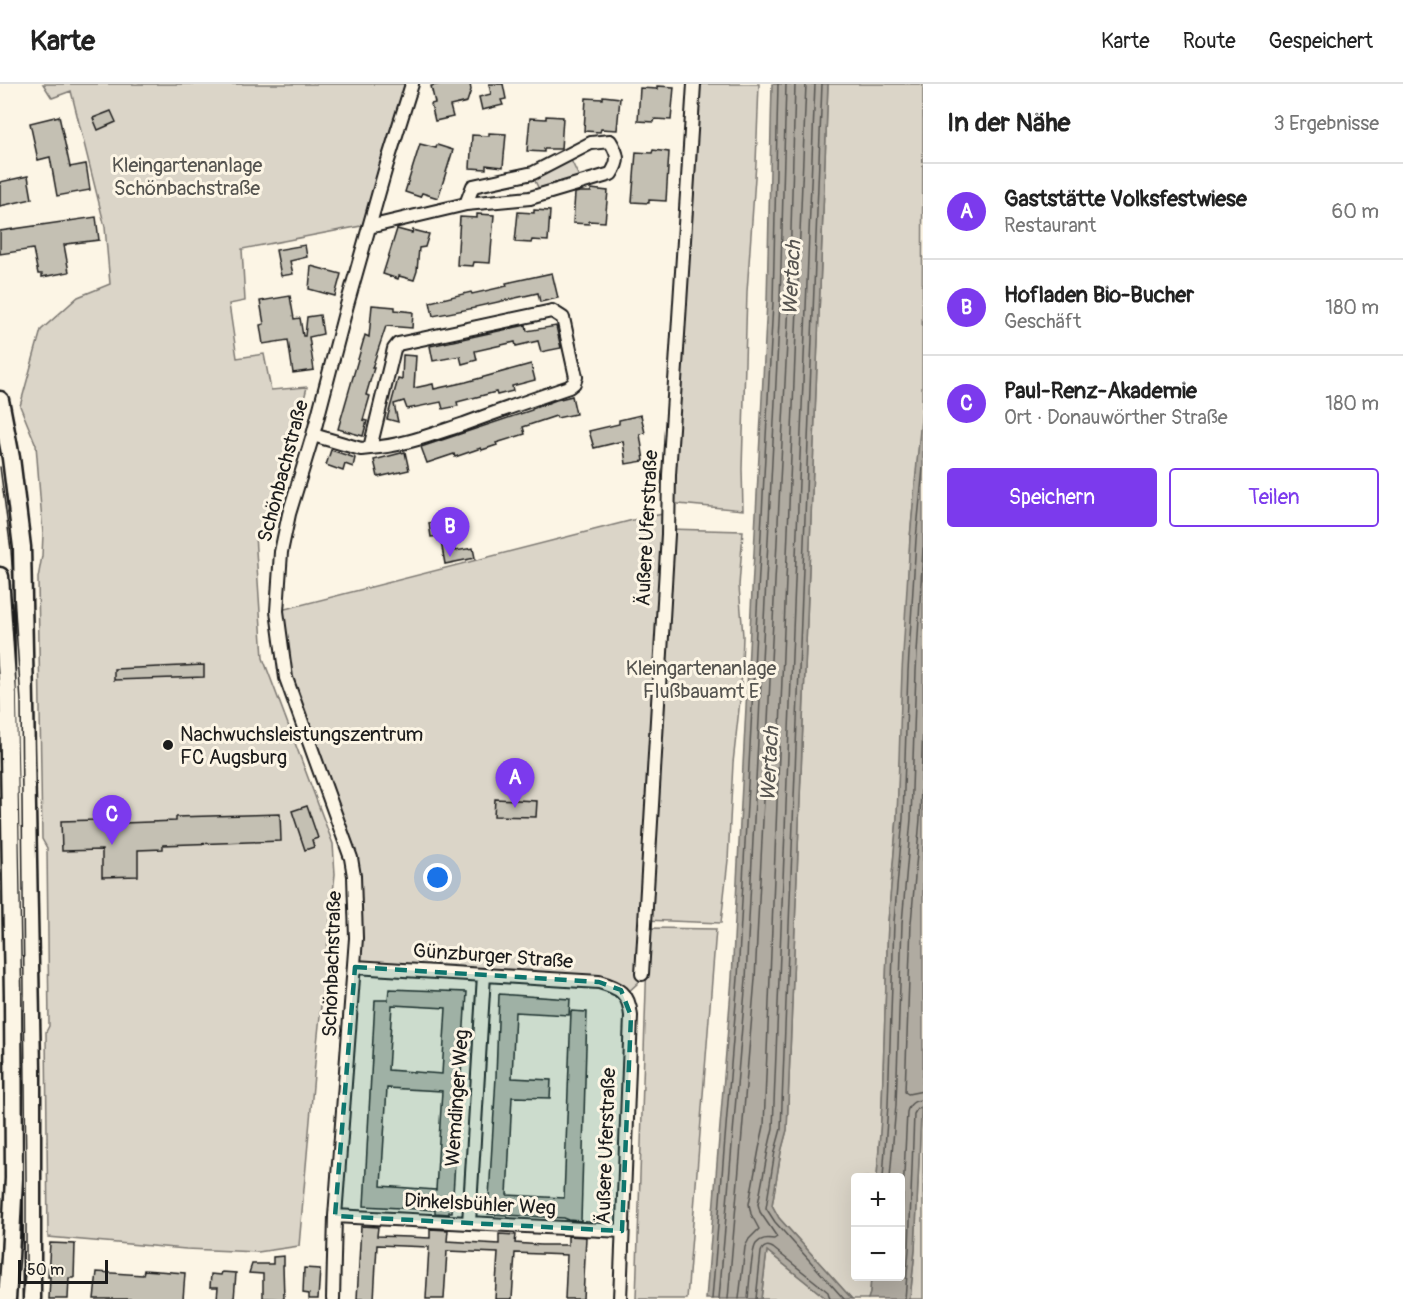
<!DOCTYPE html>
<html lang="de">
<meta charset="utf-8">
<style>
:root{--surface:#fff;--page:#f6f6f6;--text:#222;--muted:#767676;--line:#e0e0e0;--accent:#7c3aed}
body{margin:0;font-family:Pangolin,sans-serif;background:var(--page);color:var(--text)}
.controls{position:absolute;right:18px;bottom:18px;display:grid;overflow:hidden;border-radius:6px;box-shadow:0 6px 24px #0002}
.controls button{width:54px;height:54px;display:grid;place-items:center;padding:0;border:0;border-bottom:2px solid var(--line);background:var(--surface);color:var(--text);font:30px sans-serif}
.scale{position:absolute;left:18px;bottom:15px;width:90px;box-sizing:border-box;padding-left:6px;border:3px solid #1c1c1c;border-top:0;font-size:16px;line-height:21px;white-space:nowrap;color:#1c1c1c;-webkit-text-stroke:4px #fcf5e5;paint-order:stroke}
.you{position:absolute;left:438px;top:794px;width:21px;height:21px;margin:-15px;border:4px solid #fff;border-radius:50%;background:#1a73e8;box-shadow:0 0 0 9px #1a73e833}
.badge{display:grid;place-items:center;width:39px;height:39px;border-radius:50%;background:var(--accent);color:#fff;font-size:20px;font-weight:700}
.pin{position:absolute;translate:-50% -50px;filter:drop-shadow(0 2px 3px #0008)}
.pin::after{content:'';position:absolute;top:32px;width:21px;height:18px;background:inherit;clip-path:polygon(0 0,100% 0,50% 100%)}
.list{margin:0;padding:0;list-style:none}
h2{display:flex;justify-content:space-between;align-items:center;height:78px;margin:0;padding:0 24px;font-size:26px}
h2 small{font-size:20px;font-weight:400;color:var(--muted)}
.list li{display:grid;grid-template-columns:39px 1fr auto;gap:18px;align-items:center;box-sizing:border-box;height:96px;padding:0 24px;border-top:2px solid var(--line)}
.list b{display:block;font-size:22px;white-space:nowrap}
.list p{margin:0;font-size:20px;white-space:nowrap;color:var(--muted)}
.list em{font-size:20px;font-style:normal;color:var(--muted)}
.actions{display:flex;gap:12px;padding:18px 24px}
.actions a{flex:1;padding:14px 0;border:2px solid var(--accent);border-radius:6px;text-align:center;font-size:21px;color:var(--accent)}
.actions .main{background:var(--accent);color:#fff}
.map{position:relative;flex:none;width:923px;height:1215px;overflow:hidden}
header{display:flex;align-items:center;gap:36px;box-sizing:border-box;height:84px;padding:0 30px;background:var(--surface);border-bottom:2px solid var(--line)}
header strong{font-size:28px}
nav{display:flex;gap:33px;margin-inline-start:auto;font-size:21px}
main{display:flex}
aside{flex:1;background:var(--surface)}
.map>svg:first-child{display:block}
.green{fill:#dbd5c8;stroke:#7c7872;stroke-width:1.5}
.water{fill:#b0aba1;stroke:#75726c;stroke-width:1.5}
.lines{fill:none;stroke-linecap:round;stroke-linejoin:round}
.shore{stroke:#575551;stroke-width:1.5}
.building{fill:#c4c0b3;stroke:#1c1c1c;stroke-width:1.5;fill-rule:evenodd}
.street-casing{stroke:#1c1c1c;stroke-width:16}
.secondary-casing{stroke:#1c1c1c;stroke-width:21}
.street{stroke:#fcf5e5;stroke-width:12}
.secondary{stroke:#fcf5e5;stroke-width:16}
.tram{stroke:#1c1c1c;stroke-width:1.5}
.marked{fill:#0f766e;fill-opacity:0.2;stroke:#0f766e;stroke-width:4.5;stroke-dasharray:12 8;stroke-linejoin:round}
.poi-dot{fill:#1c1c1c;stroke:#fcf5e5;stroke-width:2}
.labels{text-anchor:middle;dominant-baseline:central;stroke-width:6;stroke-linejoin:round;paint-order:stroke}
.park-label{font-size:20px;fill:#555450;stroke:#fcf5e5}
.street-label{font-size:20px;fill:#1c1c1c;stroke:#fcf5e5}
.poi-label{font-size:20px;fill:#1c1c1c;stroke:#fcf5e5;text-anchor:start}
.water-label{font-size:21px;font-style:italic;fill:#575551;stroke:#fcf5e5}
</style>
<header>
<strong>Karte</strong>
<nav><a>Karte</a><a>Route</a><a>Gespeichert</a></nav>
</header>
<main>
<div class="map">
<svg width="923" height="1215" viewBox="0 0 923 1215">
<rect width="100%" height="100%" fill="#fcf5e5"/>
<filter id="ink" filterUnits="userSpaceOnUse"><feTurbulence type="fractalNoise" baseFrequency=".0167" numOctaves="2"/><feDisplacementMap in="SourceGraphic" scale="12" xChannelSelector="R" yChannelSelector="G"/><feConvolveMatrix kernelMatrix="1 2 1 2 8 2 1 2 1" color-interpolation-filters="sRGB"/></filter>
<g filter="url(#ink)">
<path class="green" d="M 43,0 L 412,0 L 366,141 L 242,165 L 245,217 L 229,220 L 237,274 L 264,270 L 271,306 L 307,303 L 274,437 L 255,451 L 263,574 L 333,760 L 335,790 L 315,979 L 299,1162 L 258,1168 L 186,1165 L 48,1153 L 46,948 L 49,942 L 47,764 L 42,755 L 38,494 L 42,472 L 43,450 L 36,361 L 20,322 L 41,246 L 78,213 L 110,200 L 105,143 L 71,7 L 52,14 Z
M 694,0 L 759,0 L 756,79 L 747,208 L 742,385 L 743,426 L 668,419 Z
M 828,0 L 923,0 L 922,330 L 910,454 L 897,734 L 888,838 L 882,1020 L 877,1093 L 856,1094 L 856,1192 L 871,1193 L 870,1210 L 868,1215 L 852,1215 L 779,1134 L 772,1121 L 781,1068 L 787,1046 Z
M 570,74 L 580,95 L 540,107 L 532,91 Z
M 668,429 L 668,445 L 743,447 L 739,502 L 743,552 L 741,607 L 733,679 L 728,776 L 721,839 L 644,836 L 642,890 L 640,897 L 625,911 L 613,902 L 355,883 L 354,792 L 286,594 L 277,527 L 633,436 Z
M 648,844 L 716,845 L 687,1215 L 636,1215 Z
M 923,985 L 923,1215 L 910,1215 L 915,1166 Z
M 767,1167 L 827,1215 L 761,1215 Z"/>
<path class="water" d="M 772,0 L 828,0 L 787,1046 L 781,1068 L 772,1121 L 779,1134 L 852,1215 L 827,1215 L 767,1167 L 761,1215 L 706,1215 L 732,894 L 767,217 Z
M 923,313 L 923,985 L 915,1166 L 910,1215 L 868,1215 L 870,1209 L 871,1193 L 900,1192 L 900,1094 L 877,1093 L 882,1020 L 888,838 L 897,734 L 902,587 L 910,454 Z"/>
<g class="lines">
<path class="shore" d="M 822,0 L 781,1045 L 775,1067 L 766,1124 L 775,1138 L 844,1215
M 923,639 L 920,735 L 911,839 L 905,1008 L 908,1010 L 923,1007
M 883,1094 L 888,1021 L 894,838 L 903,734 L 908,587 L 916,455 L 923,384
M 890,1094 L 896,1021 L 902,839 L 911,735 L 916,587 L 923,464
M 900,1172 L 907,1028 C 909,1020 915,1016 923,1016
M 712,1215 L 738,894 L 773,218 L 778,0
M 719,1215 L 746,895 L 780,218 L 786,0
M 728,1215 L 755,895 L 789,219 L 795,0
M 739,1215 L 745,1163 L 749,1155 L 759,1145 L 751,1130 L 749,1120 L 759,1065 L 764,1042 L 806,0
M 748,1215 C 749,1205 751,1167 756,1160 C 761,1154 767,1154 774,1155 L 777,1153 L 760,1128 L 758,1120 L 768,1066 L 773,1044 L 815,0
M 756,1215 L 761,1168 C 763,1162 768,1161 773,1164 L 828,1208 L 830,1215
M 905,1215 L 909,1165 L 914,1030 L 917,1025 L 923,1024"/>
</g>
<path class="building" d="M 441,0 L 470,0 L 471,6 L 467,18 L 450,22 L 453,33 L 435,37 L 431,20 L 435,19 L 431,2 Z
M 489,0 L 503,0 L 506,15 L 501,16 L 503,21 L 482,26 L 479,13 L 491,10 Z
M 657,2 L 674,3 L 671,36 L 655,35 L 654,38 L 638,37 L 640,4 L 657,5 Z
M 603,12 L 620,14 L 617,46 L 601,45 L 600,48 L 584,47 L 586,14 L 603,15 Z
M 111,27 L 116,38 L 98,46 L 93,34 Z
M 59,32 L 70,83 L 86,80 L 90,106 L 57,112 L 50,73 L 38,76 L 30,39 Z
M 546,32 L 563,33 L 561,65 L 544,65 L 544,68 L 527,67 L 530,34 L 546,35 Z
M 489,49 L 506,50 L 503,83 L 486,81 L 486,85 L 470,84 L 472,51 L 489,52 Z
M 420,60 L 436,64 L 437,61 L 453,66 L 438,114 L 422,109 L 420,113 L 405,108 Z
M 653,66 L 669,68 L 666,117 L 649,116 L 649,119 L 632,118 L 636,68 L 652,69 Z
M 28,92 L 32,115 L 0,122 L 0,98 Z
M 591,105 L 608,107 L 605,138 L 589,137 L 589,140 L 573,139 L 575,109 L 580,108 L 591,108 Z
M 534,126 L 550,127 L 548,157 L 532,156 L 531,159 L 515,158 L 518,128 L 534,129 Z
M 477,130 L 494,131 L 490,179 L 474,178 L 473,182 L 457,181 L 460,133 L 477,134 Z
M 96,133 L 99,156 L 66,160 L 66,161 L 64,161 L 69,188 L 42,193 L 42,190 L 38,190 L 33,165 L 0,170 L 0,147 Z
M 397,145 L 412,149 L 413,146 L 429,150 L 425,163 L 419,164 L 417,187 L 414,196 L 399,192 L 398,195 L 383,190 Z
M 305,161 L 307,173 L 290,177 L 293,190 L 281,192 L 276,166 Z
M 311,182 L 341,190 L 335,212 L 309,205 Z
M 552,189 L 558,214 L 540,218 L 538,209 L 475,223 L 475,224 L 433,232 L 430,218 L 471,208 L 472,210 L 507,202 L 506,199 Z
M 290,212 L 294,235 L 300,234 L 303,252 L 305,252 L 307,233 L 320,231 L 323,250 L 309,253 L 314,286 L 293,289 L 288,256 L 263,260 L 260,241 L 264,240 L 260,217 Z
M 372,221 L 395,223 L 395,226 L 413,228 L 412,244 L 386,242 L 372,284 L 374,284 L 366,311 L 370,312 L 363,336 L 367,337 L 363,352 L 338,345 L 365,251 L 369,253 Z
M 526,241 L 527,247 L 556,242 L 561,264 L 541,268 L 538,257 L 516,262 L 515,258 L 475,267 L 477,276 L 462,280 L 460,272 L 433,277 L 430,262 Z
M 403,271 L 416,272 L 414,304 L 433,300 L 434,305 L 466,298 L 531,280 L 535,296 L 512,302 L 513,307 L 497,311 L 496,308 L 457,318 L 458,322 L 443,325 L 441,318 L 407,325 L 404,317 L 394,320 L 398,338 L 387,335 L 398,295 L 402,296 Z
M 572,312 L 576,330 L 557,334 L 556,332 L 523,343 L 525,350 L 496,359 L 497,361 L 482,366 L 481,364 L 455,373 L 454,370 L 427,379 L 421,363 L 532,326 L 532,325 L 556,316 Z
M 641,331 L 645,349 L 640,350 L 644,377 L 626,380 L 623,357 L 594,364 L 589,347 L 619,340 L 619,336 Z
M 331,366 L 355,374 L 353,383 L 345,380 L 343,387 L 326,381 Z
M 405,368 L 409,386 L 378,393 L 374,376 Z
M 448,436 L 452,462 L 454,462 L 455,467 L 473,464 L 475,474 L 445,480 L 440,452 L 431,453 L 429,439 Z
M 204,581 L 204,593 L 114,596 L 114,585 Z
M 495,715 L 537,717 L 536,733 L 494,732 Z
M 307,722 L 318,754 L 312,756 L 314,763 L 305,766 L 292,727 Z
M 280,730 L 281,757 L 163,761 L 163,765 L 138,766 L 138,792 L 102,793 L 102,766 L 62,767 L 61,737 L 94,736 L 94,733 L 123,733 L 123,739 L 176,737 L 176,733 Z
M 389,905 L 467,908 L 466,926 L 465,925 L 461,992 L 460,992 L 452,1128 L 449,1128 L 449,1130 L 435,1129 L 435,1126 L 364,1122 L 375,916 L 388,916 ZM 392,921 L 446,924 L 442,990 L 388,986 ZM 387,1004 L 442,1007 L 436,1106 L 381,1102 Z
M 499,910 L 570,915 L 569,931 L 515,928 L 512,994 L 551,996 L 550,1014 L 512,1013 L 507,1111 L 564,1114 L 571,927 L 587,928 L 581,1137 L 569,1136 L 564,1134 L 488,1130 L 496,993 Z
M 361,1142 L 378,1143 L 377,1152 L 409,1153 L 430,1154 L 430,1145 L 448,1146 L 447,1157 L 464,1158 L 499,1160 L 499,1150 L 516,1151 L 515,1159 L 541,1161 L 568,1161 L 568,1152 L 586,1153 L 583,1215 L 565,1215 L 567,1171 L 515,1169 L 512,1215 L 495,1215 L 498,1169 L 447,1167 L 444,1215 L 426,1215 L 429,1163 L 377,1161 L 374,1215 L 357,1215 Z
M 50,1159 L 75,1160 L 74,1194 L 69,1194 L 68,1215 L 49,1215 L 50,1193 L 48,1193 Z
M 284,1172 L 284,1181 L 283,1181 L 284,1215 L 263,1214 L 263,1190 L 249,1189 L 252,1180 L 273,1180 L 273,1173 Z
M 304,1184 L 320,1185 L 318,1215 L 309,1215 L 309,1210 L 303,1209 Z
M 144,1186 L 185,1189 L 183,1215 L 94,1215 L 97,1188 L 143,1191 Z
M 222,1188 L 236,1189 L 234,1215 L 217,1215 L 218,1203 L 210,1203 L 211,1190 L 221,1191 Z"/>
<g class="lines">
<defs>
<path id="street" d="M 369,143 L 466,120 L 530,114 L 611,90 C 620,76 618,70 610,57 L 591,59 L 533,89 L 473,102 L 466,120
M 313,351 L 361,365 L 370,364 L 394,265 L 398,260 L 552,227 L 563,234 L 576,293 L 574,299 L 569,303 C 534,315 499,327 464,340 C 433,350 403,362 370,364
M 355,883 L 599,898 C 620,904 629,909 631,932 L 620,1215
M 642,890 L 668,450 L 669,391 L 694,0
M 335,1132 L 622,1147
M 469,1139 L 484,891
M 333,1215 L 335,1132 L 356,854 L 354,792 L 351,774 L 286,594 L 277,527 L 281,468 L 289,430 L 313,351 L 347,221 L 386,83 L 412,0"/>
<path id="secondary" d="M 0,316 L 11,374 L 22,463 L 32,986 L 32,1215
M 0,492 L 8,611 L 13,912 L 14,1094 L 10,1173 L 7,1215"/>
</defs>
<use href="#street" class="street-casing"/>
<use href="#secondary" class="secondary-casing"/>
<use href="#street" class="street"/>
<use href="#secondary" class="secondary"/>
<path class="tram" d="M 0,383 L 11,466 L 21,618 L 26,1098 L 26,1176 L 23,1215"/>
</g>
</g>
<path class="marked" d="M 355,883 L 599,898 L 621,906 L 631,932 L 622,1147 L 335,1132 Z"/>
<circle class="poi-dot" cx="168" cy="661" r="6"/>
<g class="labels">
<g class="park-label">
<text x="187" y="81">Kleingartenanlage<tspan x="187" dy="23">Schönbachstraße</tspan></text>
<text x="701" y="584">Kleingartenanlage<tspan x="701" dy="23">Flußbauamt E</tspan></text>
</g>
<g class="street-label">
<text transform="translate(283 387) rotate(-75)">Schönbachstraße</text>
<text transform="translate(647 444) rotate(-87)">Äußere Uferstraße</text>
<text transform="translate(493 872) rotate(4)">Günzburger Straße</text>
<text transform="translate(332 880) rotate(-88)">Schönbachstraße</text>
<text transform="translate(457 1014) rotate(-86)">Wemdinger Weg</text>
<text transform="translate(606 1062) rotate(-88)">Äußere Uferstraße</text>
<text transform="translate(480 1120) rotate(3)">Dinkelsbühler Weg</text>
</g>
<g class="poi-label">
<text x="180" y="650">Nachwuchsleistungszentrum<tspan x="180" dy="23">FC Augsburg</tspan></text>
</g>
<g class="water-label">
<text transform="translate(792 194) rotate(-87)">Wertach</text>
<text transform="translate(770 680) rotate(-87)">Wertach</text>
</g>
</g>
</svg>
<div class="controls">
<button>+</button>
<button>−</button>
</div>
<div class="scale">50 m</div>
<div class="you"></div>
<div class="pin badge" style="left:515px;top:724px">A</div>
<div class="pin badge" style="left:450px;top:473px">B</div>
<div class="pin badge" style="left:112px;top:761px">C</div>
</div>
<aside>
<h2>In der Nähe<small>3 Ergebnisse</small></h2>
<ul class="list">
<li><span class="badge">A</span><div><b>Gaststätte Volksfestwiese</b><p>Restaurant</p></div><em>60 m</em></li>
<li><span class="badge">B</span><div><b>Hofladen Bio-Bucher</b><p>Geschäft</p></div><em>180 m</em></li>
<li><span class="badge">C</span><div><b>Paul-Renz-Akademie</b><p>Ort · Donauwörther Straße</p></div><em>180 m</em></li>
</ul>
<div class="actions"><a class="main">Speichern</a><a>Teilen</a></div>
</aside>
</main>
